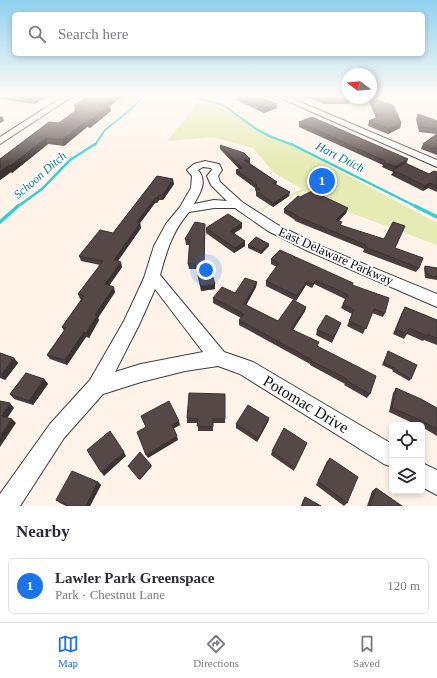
<!DOCTYPE html>
<meta charset="utf-8">
<style>
:root{--surface:#fff;--page:#f2f2f3;--text:#2b2b33;--muted:#7c7c81;--line:#e1e1e2;--accent:#1a73e8}
body{margin:0;font-family:Georgia,serif;background:var(--page);color:var(--text)}
.controls{position:absolute;right:12px;bottom:12px;display:grid;overflow:hidden;border-radius:6px;box-shadow:0 2px 6px #0003}
.controls button{width:36px;height:36px;display:grid;place-items:center;padding:0;border:0;border-bottom:1px solid var(--line);background:var(--surface);color:var(--text);font:20px sans-serif}
.compass{position:absolute;left:341px;top:68px;width:36px;height:36px;border-radius:50%;background:var(--surface);box-shadow:0 2px 6px #0003;rotate:286deg}
.you{position:absolute;left:206px;top:270px;width:14px;height:14px;margin:-10px;border:3px solid #fff;border-radius:50%;background:#1a73e8;box-shadow:0 0 0 6px #1a73e833}
.badge{display:grid;place-items:center;width:26px;height:26px;border-radius:50%;background:var(--accent);color:#fff;font-size:13px;font-weight:700}
.pin{position:absolute;translate:-50% -50%;border:2px solid #fff;box-shadow:0 1px 4px #0006}
.list{margin:0;padding:0;list-style:none}
h2{display:flex;justify-content:space-between;align-items:center;height:52px;margin:0;padding:0 16px;font-size:17px}
h2 small{font-size:13px;font-weight:400;color:var(--muted)}
.list li{display:grid;grid-template-columns:26px 1fr auto;gap:12px;align-items:center;box-sizing:border-box;height:56px;margin:0 8px 8px;padding:0 8px;border:1px solid var(--line);border-radius:6px}
.list b{display:block;font-size:15px;white-space:nowrap}
.list p{margin:0;font-size:13px;white-space:nowrap;color:var(--muted)}
.list em{font-size:13px;font-style:normal;color:var(--muted)}
.icon{flex:none;width:22px;height:22px;fill:none;stroke:currentColor;stroke-width:2;stroke-linecap:round;stroke-linejoin:round}
.map{position:relative;flex:none;width:437px;height:506px;overflow:hidden}
.search{position:absolute;background:var(--surface);box-shadow:0 2px 6px #0003;left:12px;right:12px;top:12px;height:44px;display:flex;align-items:center;gap:10px;box-sizing:border-box;padding:0 14px;border-radius:6px;color:var(--muted);font-size:15px}
.sheet{height:116px;background:var(--surface)}
nav{display:flex;justify-content:space-around;align-items:center;box-sizing:border-box;height:56px;border-top:1px solid var(--line);background:var(--surface);font-size:11px;color:var(--muted)}
nav a{display:grid;justify-items:center;gap:2px}
nav .on{color:var(--accent)}
.map>svg:first-child{display:block}
.green{fill:#e5ebb2}
.lines{fill:none;stroke-linecap:round;stroke-linejoin:round}
.stream-far2{stroke:#2fd0d4;stroke-width:2}
.stream-far1{stroke:#2fd0d4;stroke-width:2.5}
.stream{stroke:#2fd0d4;stroke-width:3.5}
.minor-casing{stroke:#3f3f3f;stroke-width:2}
.minor{fill:#fff;fill-rule:evenodd}
.wall{fill:#493e3d}
.shaded-wall{fill:#3c3232}
.building{fill:#554847;stroke:#3c3232}
.labels{text-anchor:middle;dominant-baseline:central;stroke-width:4;stroke-linejoin:round;paint-order:stroke}
.far-water-label{font-size:12px;font-style:italic;fill:#0f7e86;stroke:#fff}
.street-label{font-size:13px;fill:#0c0c0c;stroke:#fff}
.near-street-label{font-size:16px;fill:#0c0c0c;stroke:#fff}
</style>
<div class="map">
<svg width="437" height="506" viewBox="0 0 437 506">
<rect width="100%" height="100%" fill="#fff3ea"/>
<path class="green" d="M 202,98 L 437,223 L 437,245 L 335,207 L 304,191 L 259,211 L 258,210 L 302,189 L 273,172 L 253,148 L 213,137 L 167,141 Z"/>
<g class="lines">
<path class="stream-far2" d="M 191,96 L 223,105 L 256,129 L 269,136 L 293,145
M 95,145 L 105,130 L 129,111 L 144,96"/>
<path class="stream-far1" d="M 291,144 L 417,207
M 17,207 L 42,189 L 70,160 L 95,144"/>
<path class="stream" d="M 415,206 L 437,217
M 0,222 L 18,206"/>
<defs>
<path id="minor" d="M 64,96 L 73,96 L 0,144 L 0,137 Z
M 276,96 L 286,96 L 437,160 L 437,167 Z
M 205,161 L 219,164 L 222,170 L 218,176 L 220,182 L 242,202 L 278,225 L 318,245 L 437,294 L 437,307 L 308,251 L 268,231 L 235,208 L 214,208 L 189,212 C 172,232 167,250 160,275 L 224,352 L 253,362 L 392,444 L 392,467 L 384,464 L 240,374 L 218,366 L 185,371 L 141,382 L 103,394 L 64,438 L 20,506 L 0,506 L 0,494 L 50,424 L 90,380 L 124,321 L 144,278 L 154,246 L 166,224 L 180,207 L 191,188 L 192,176 L 187,170 L 194,164 ZM 203,167 L 211,168 L 212,170 L 207,176 L 211,185 L 227,201 L 214,200 L 194,204 C 200,193 208,182 198,170 ZM 155,289 L 203,352 L 141,364 L 115,372 L 139,325 Z
M 422,463 L 437,470 L 437,495 L 422,487 Z"/>
</defs>
<use href="#minor" class="minor-casing"/>
<use href="#minor" class="minor"/>
</g>
<path class="wall" d="M 0,96 L 48,96 L 34,104 L 0,99 Z
M 236,96 L 277,108 L 264,113 L 236,100 Z
M 306,96 L 347,96 L 350,100 L 349,104 L 324,104 L 306,97 Z
M 370,98 L 401,123 L 400,128 L 388,134 L 368,126 L 369,121 L 376,118 L 369,102 Z
M 74,105 L 110,106 L 111,111 L 90,128 L 87,127 L 64,146 L 48,144 L 12,173 L 11,172 L 0,180 L 0,159 L 59,123 L 76,111 L 75,111 Z
M 418,114 L 437,121 L 437,134 L 419,132 L 416,119 Z
M 299,122 L 408,159 L 406,163 L 429,174 L 437,172 L 437,192 L 428,188 L 423,191 L 391,175 L 393,172 L 382,167 L 383,165 L 299,127 Z
M 437,134 L 437,155 L 421,149 L 423,144 Z
M 220,145 L 250,163 L 249,163 L 277,182 L 276,185 L 289,196 L 273,207 L 256,196 L 256,191 L 255,190 L 255,188 L 236,174 L 236,170 L 239,169 L 220,149 Z
M 157,176 L 174,184 L 163,200 L 159,200 L 157,203 L 155,203 L 140,223 L 141,228 L 118,261 L 122,267 L 109,285 L 115,292 L 98,318 L 99,320 L 89,338 L 86,337 L 67,365 L 50,359 L 47,355 L 64,331 L 62,327 L 81,300 L 80,299 L 78,294 L 100,265 L 81,261 L 79,256 L 113,233 Z
M 300,197 L 348,208 L 346,213 L 339,221 L 341,226 L 395,248 L 419,268 L 416,272 L 363,252 L 364,249 L 295,221 L 295,220 L 284,213 L 284,209 Z
M 242,223 L 242,228 L 234,233 L 245,241 L 245,246 L 234,253 L 206,233 L 206,228 Z
M 205,229 L 204,266 L 215,284 L 215,289 L 201,291 L 196,269 L 189,269 L 188,264 L 189,245 L 186,245 L 185,239 Z
M 248,245 L 269,246 L 261,254 L 248,248 Z
M 271,259 L 352,285 L 385,313 L 383,317 L 372,313 L 363,334 L 347,326 L 352,314 L 341,308 L 345,299 L 314,284 L 312,288 L 306,285 L 296,301 L 266,286 L 266,281 L 277,267 L 271,264 Z
M 425,266 L 437,268 L 437,280 L 425,278 L 424,268 Z
M 257,282 L 256,287 L 246,305 L 278,321 L 306,307 L 305,311 L 293,330 L 317,346 L 370,394 L 367,398 L 344,385 L 345,384 L 310,365 L 310,364 L 239,325 L 239,320 L 241,318 L 213,303 L 213,298 L 235,293 Z
M 405,307 L 437,320 L 437,345 L 424,340 L 423,341 L 407,334 L 404,339 L 393,334 L 402,312 Z
M 341,323 L 332,343 L 316,335 L 317,330 Z
M 388,351 L 411,379 L 409,381 L 392,371 L 393,370 L 382,365 Z
M 0,353 L 14,358 L 18,363 L 5,380 L 0,378 Z
M 44,379 L 48,384 L 33,405 L 14,399 L 10,394 Z
M 396,388 L 437,408 L 437,436 L 422,427 L 422,425 L 417,425 L 389,412 L 393,393 Z
M 225,394 L 225,423 L 213,423 L 213,431 L 198,431 L 198,423 L 187,423 L 187,418 Z
M 269,418 L 268,422 L 257,442 L 236,428 L 236,424 Z
M 272,451 L 295,468 L 294,471 L 271,455 Z
M 330,458 L 347,503 L 344,506 L 316,485 L 327,461 Z
M 98,482 L 101,485 L 90,506 L 66,506 L 60,503 L 56,500 Z
M 376,488 L 402,506 L 367,506 L 372,491 Z
M 305,497 L 321,506 L 301,506 L 303,500 Z"/>
<path class="shaded-wall" d="M 39,96 L 48,96 L 34,104 L 33,100 Z
M 116,96 L 124,96 L 110,106 L 111,111 L 90,128 L 88,122 L 104,105 Z
M 277,104 L 277,108 L 264,113 L 264,108 Z
M 2,116 L 4,121 L 0,123 L 0,117 Z
M 85,122 L 87,127 L 64,146 L 62,140 Z
M 401,123 L 400,128 L 388,134 L 389,129 Z
M 46,138 L 48,144 L 12,173 L 10,166 Z
M 250,159 L 250,163 L 244,165 L 244,160 Z
M 408,159 L 406,164 L 393,170 L 395,167 Z
M 8,166 L 11,172 L 0,180 L 0,172 Z
M 173,179 L 174,184 L 163,200 L 162,196 Z
M 430,183 L 428,188 L 423,191 L 425,186 Z
M 290,192 L 289,196 L 273,207 L 273,203 Z
M 159,195 L 159,200 L 157,203 L 157,198 Z
M 155,198 L 155,203 L 140,223 L 141,228 L 115,265 L 114,260 L 137,222 Z
M 348,208 L 346,213 L 335,225 L 336,220 Z
M 242,223 L 242,228 L 230,236 L 230,231 Z
M 245,241 L 245,246 L 234,253 L 235,248 Z
M 269,244 L 269,246 L 261,254 L 261,251 Z
M 121,262 L 122,267 L 107,289 L 105,284 Z
M 316,280 L 312,288 L 313,284 Z
M 307,281 L 306,285 L 296,301 L 297,296 Z
M 257,282 L 256,287 L 244,309 L 244,304 Z
M 215,284 L 215,289 L 201,291 L 201,286 Z
M 114,287 L 115,292 L 98,318 L 99,320 L 89,338 L 86,333 L 95,315 Z
M 306,307 L 305,311 L 290,334 L 291,329 Z
M 84,332 L 86,337 L 67,365 L 65,360 Z
M 14,358 L 18,363 L 5,380 L 1,375 Z
M 44,379 L 48,384 L 33,405 L 29,401 Z
M 10,403 L 14,408 L 6,420 L 1,416 Z
M 269,418 L 268,422 L 257,442 L 258,438 Z
M 12,419 L 16,423 L 0,447 L 0,436 Z
M 179,421 L 180,425 L 173,429 L 172,425 Z
M 177,436 L 178,440 L 148,458 L 146,455 Z
M 124,452 L 126,456 L 104,476 L 101,472 Z
M 151,465 L 152,466 L 140,480 L 139,479 Z
M 98,482 L 101,485 L 90,506 L 86,506 Z"/>
<path class="building" d="M 2,96 L 39,96 L 33,100 Z
M 88,96 L 116,96 L 104,105 L 110,105 L 88,122 L 85,122 L 62,140 L 46,138 L 10,166 L 8,166 L 0,172 L 0,159 L 49,122 L 59,123 L 82,106 L 74,105 Z
M 237,96 L 258,96 L 277,104 L 264,108 Z
M 314,96 L 347,96 L 347,98 L 350,98 L 350,100 L 324,99 Z
M 371,98 L 393,105 L 401,123 L 389,129 L 369,121 L 378,117 Z
M 418,114 L 437,121 L 437,129 L 421,127 Z
M 312,117 L 408,159 L 395,167 L 384,162 L 385,161 L 299,122 Z
M 437,134 L 437,149 L 423,144 Z
M 220,145 L 244,153 L 250,159 L 244,160 L 277,182 L 273,183 L 290,192 L 273,203 L 256,191 L 260,189 L 255,186 L 257,185 L 236,170 L 242,168 Z
M 405,163 L 429,174 L 434,171 L 437,172 L 437,186 L 430,183 L 425,186 L 393,170 Z
M 157,176 L 173,179 L 162,196 L 159,195 L 157,198 L 155,198 L 137,222 L 140,223 L 114,260 L 121,262 L 105,284 L 114,287 L 95,315 L 97,316 L 86,333 L 84,332 L 65,360 L 47,355 L 66,328 L 62,327 L 84,296 L 78,294 L 103,261 L 79,256 L 100,230 L 113,233 Z
M 312,191 L 348,208 L 336,220 L 342,222 L 340,225 L 384,239 L 393,222 L 405,226 L 395,248 L 423,258 L 419,268 L 365,247 L 366,245 L 296,216 L 296,215 L 284,209 L 298,196 L 300,197 Z
M 228,214 L 242,223 L 230,231 L 245,241 L 235,248 L 206,228 Z
M 195,222 L 205,224 L 204,266 L 209,265 L 215,284 L 201,286 L 195,264 L 188,264 L 190,240 L 185,239 Z
M 256,237 L 269,244 L 261,251 L 248,245 Z
M 280,250 L 353,283 L 352,285 L 389,298 L 385,313 L 374,309 L 366,329 L 349,321 L 354,310 L 343,304 L 348,295 L 316,280 L 313,284 L 307,281 L 297,296 L 266,281 L 279,263 L 271,259 Z
M 425,266 L 437,268 L 437,277 L 427,275 Z
M 245,278 L 257,282 L 244,304 L 278,321 L 293,300 L 306,307 L 291,329 L 319,342 L 317,346 L 376,376 L 370,394 L 347,381 L 347,379 L 311,361 L 312,360 L 239,320 L 244,314 L 213,298 L 222,287 L 235,293 Z
M 405,307 L 437,320 L 437,339 L 428,334 L 427,336 L 409,328 L 407,334 L 396,329 Z
M 326,315 L 341,323 L 334,337 L 317,330 Z
M 388,351 L 417,365 L 411,379 L 394,369 L 395,368 L 384,363 Z
M 0,353 L 14,358 L 1,375 L 0,374 Z
M 26,373 L 44,379 L 29,401 L 10,394 Z
M 396,388 L 421,399 L 437,408 L 437,429 L 418,419 L 392,408 Z
M 189,393 L 225,394 L 225,419 L 213,419 L 213,427 L 197,426 L 198,419 L 187,418 Z
M 0,401 L 10,403 L 1,416 L 12,419 L 0,436 Z
M 169,401 L 179,421 L 172,425 L 177,436 L 146,455 L 137,432 L 146,427 L 141,416 Z
M 248,405 L 269,418 L 258,438 L 236,424 Z
M 284,428 L 307,443 L 295,468 L 272,451 Z
M 110,431 L 124,452 L 101,472 L 87,450 Z
M 140,452 L 151,465 L 139,479 L 128,466 Z
M 330,458 L 358,477 L 347,503 L 318,481 Z
M 72,471 L 98,482 L 86,506 L 67,506 L 67,505 L 56,500 Z
M 376,488 L 402,506 L 370,506 Z
M 305,497 L 321,506 L 302,506 Z"/>
<linearGradient id="sky" x2="0" y2="1"><stop stop-color="#90d0ef"/><stop offset="0.58" stop-color="#fffaf6"/><stop offset="1" stop-color="#fffaf6" stop-opacity="0"/></linearGradient>
<rect width="437" height="166" fill="url(#sky)"/>
<g class="labels">
<g class="far-water-label">
<text transform="translate(340 157) rotate(27)">Hart Dtich</text>
<text transform="translate(40 175) rotate(-41)">Schoon Ditch</text>
</g>
<g class="street-label">
<text transform="translate(336 256) rotate(24)">East Delaware Parkway</text>
</g>
<g class="near-street-label">
<text transform="translate(306 404) rotate(31)">Potomac Drive</text>
</g>
</g>
</svg>
<div class="controls">
<button><svg class="icon" aria-label="locate" viewBox="0 0 24 24"><circle cx="12" cy="12" r="6"/><path d="M12 2v4M12 18v4M2 12h4M18 12h4"/></svg></button>
<button><svg class="icon" aria-label="layers" viewBox="0 0 24 24"><path d="M12 4l9 5-9 5-9-5zM3 14l9 5 9-5"/></svg></button>
</div>
<svg class="compass" viewBox="-18 -18 36 36"><path d="M0-13l5 13h-10z" fill="#e53935"/><path d="M0 13l5-13h-10z" fill="#7c7c81"/></svg>
<div class="you"></div>
<div class="pin badge" style="left:322px;top:181px">1</div>
<div class="search"><svg class="icon" aria-label="search" viewBox="0 0 24 24"><circle cx="10" cy="10" r="6"/><path d="M15 15l6 6"/></svg>Search here</div>
</div>
<section class="sheet">
<h2>Nearby<small></small></h2>
<ul class="list">
<li><span class="badge">1</span><div><b>Lawler Park Greenspace</b><p>Park · Chestnut Lane</p></div><em>120 m</em></li>
</ul>
</section>
<nav>
<a class="on"><svg class="icon" aria-label="map" viewBox="0 0 24 24"><path d="M3 6l6-2 6 2 6-2v14l-6 2-6-2-6 2zM9 4v14M15 6v14"/></svg>Map</a>
<a><svg class="icon" aria-label="directions" viewBox="0 0 24 24"><path d="M12 3l9 9-9 9-9-9zM9 14v-3h6M13 9l2 2-2 2"/></svg>Directions</a>
<a><svg class="icon" aria-label="saved" viewBox="0 0 24 24"><path d="M7 4h10v16l-5-4-5 4z"/></svg>Saved</a>
</nav>
